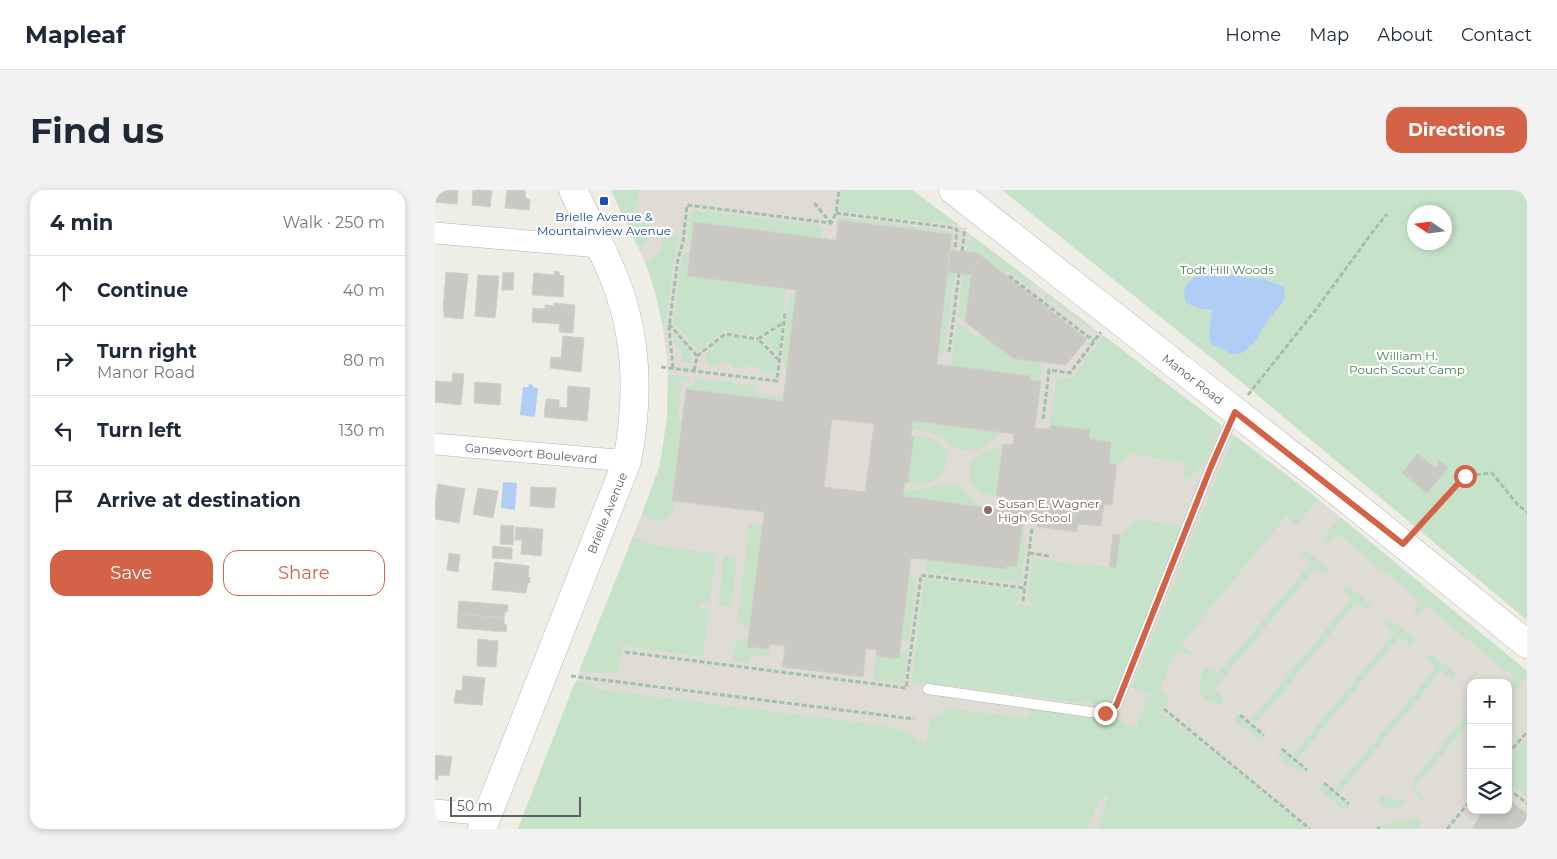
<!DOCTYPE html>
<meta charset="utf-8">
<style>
:root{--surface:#fff;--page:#f2f2f3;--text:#1f2937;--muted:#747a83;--line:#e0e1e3;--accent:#d46246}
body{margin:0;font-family:Montserrat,sans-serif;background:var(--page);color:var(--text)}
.controls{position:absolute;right:15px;bottom:15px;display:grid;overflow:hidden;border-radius:10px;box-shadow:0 2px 8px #0003}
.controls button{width:45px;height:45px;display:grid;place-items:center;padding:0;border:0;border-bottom:1px solid var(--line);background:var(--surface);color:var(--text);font:25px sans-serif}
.compass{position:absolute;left:972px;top:15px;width:45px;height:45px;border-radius:50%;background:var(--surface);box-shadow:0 2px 8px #0003;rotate:283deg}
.scale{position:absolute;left:15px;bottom:12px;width:131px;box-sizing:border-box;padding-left:5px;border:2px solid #5e6064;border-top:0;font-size:14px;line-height:18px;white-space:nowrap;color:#5e6064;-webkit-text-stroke:4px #fff;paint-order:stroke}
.stop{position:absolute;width:15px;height:15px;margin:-11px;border:4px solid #d46246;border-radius:50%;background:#fff}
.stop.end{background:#d46246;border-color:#fff;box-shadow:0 1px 5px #0008}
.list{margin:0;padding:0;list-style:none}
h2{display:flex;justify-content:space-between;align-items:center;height:65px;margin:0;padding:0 20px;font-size:21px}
h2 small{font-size:16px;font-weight:400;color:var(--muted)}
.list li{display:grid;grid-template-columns:32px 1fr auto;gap:15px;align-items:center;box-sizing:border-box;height:70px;padding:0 20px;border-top:1px solid var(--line)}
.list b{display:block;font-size:19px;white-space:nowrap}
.list p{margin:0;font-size:16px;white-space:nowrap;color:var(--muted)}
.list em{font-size:16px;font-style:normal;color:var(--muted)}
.actions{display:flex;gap:10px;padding:15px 20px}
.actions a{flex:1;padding:11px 0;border:1px solid var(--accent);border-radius:15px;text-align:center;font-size:18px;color:var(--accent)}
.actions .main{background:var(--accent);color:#fff}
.icon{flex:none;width:28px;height:28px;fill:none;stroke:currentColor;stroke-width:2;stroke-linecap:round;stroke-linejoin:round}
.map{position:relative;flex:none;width:1092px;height:639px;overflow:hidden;border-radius:15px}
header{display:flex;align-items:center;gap:30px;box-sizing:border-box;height:70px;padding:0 25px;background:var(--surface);border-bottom:1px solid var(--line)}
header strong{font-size:24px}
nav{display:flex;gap:28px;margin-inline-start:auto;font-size:18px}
.intro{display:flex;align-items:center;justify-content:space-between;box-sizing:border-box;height:120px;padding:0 30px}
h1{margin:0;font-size:35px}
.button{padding:12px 22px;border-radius:15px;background:var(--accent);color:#fff;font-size:18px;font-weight:700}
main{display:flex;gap:30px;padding:0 30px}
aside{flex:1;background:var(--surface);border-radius:15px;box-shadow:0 2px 8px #0003}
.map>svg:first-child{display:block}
.education{fill:#dedcd5;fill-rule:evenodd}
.green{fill:#c6e2c9;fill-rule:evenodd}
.water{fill:#b0cef5}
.building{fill:#cac8c2;stroke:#d2d0c5;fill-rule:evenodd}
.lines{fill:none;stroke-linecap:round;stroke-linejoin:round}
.lane-casing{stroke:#b3b5b9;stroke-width:11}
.street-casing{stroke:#b3b5b9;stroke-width:22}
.secondary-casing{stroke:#b5b7bb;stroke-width:29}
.path{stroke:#9fc1ac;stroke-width:3;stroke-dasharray:5 2.5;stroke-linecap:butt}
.lane{stroke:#fff;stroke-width:10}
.street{stroke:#fff;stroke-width:21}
.secondary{stroke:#fff;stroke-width:28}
.route{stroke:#d46246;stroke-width:6}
.transit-dot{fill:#1a4fb4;stroke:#fff;stroke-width:2}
.education-dot{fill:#8d6e63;stroke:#fff;stroke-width:2}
.labels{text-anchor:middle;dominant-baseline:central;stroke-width:4.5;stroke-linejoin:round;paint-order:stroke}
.transit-label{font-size:12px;fill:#164399;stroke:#fff}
.park-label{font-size:12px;fill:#40814b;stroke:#fff}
.street-label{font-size:12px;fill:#5e6064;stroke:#fff}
.education-label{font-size:12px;fill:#785e54;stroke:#fff;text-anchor:start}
</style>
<header>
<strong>Mapleaf</strong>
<nav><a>Home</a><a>Map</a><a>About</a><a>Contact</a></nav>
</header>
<div class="intro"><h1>Find us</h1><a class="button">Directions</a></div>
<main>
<aside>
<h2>4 min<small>Walk · 250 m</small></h2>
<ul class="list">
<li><svg class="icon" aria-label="ahead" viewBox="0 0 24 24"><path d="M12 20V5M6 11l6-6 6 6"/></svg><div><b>Continue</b></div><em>40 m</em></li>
<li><svg class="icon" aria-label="right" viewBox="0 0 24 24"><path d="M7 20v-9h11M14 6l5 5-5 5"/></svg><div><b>Turn right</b><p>Manor Road</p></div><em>80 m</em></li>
<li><svg class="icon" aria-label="left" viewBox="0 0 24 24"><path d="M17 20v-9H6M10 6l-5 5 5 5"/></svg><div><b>Turn left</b></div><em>130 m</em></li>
<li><svg class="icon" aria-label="arrive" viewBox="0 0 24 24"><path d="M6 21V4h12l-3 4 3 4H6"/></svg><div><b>Arrive at destination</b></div></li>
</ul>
<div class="actions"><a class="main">Save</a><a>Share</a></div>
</aside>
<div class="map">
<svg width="1092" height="639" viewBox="0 0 1092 639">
<rect width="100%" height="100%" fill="#eeede6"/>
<path class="education" d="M 176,0 L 477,0 L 883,309 L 1092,481 L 1092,639 L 702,639 L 675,605 L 662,639 L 83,639 L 210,316 L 225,275 L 232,228 L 233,186 L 231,159 L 224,115 L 219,98 L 210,72 ZM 1036,493 L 1073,493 L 1073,620 L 1036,620 Z"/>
<path class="green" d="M 176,0 L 204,0 L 199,32 L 214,36 L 215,41 L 212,53 L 203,57 Z
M 407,0 L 477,0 L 524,35 L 404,21 Z
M 567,0 L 1092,0 L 1092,430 L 804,190 ZM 979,22 L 1009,22 L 1009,52 L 979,52 Z
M 256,20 L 388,36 L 386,48 L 260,32 L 256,56 L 252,55 Z
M 404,27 L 518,41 L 519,42 L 518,60 L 515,60 L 517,44 L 403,30 Z
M 232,45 L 242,46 L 231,129 L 228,137 L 219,98 L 210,72 C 218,69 224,65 227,56 C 229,50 228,48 232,45 Z
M 537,46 L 599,93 L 595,98 L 574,82 L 571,85 L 531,64 L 533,51 Z
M 248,62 L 255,63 L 253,86 L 351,99 L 347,132 L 324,146 L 289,141 L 263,161 L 238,132 Z
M 512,82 L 520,83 L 509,161 L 503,166 L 513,89 L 512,88 Z
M 528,84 L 536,85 L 530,132 L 523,126 Z
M 361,100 L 352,176 L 347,172 L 354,106 Z
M 612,103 L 657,137 L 655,139 L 618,111 L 613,111 L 608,107 Z
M 522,132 L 542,147 L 546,144 L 608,172 L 606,191 L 595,190 L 596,186 L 516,176 Z
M 347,138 L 343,165 L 327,149 Z
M 291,146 L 323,151 L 342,172 L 341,183 L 325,181 L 323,177 L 313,176 L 309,179 L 299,178 L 296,174 L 287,172 L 282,176 L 274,175 L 270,170 L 272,161 Z
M 669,146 L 786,235 C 777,257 771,280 748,290 L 751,272 L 696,264 L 682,275 L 674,274 L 676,252 L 654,249 L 655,240 L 615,235 L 622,187 L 637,188 Z
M 242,147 L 258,166 L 256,173 L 245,172 L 247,162 L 238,150 Z
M 233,184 L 254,187 L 254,191 L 247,190 L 242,231 L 246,232 L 237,310 L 240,311 C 236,334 226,336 207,324 L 225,275 L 232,228 Z
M 260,188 L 322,196 L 321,203 L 348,207 L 348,211 L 251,199 L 251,196 L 259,196 Z
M 478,231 L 566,243 C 553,255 538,265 520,257 C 514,254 510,249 504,246 C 495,242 486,240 477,239 Z
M 799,245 L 883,309 L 863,334 L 861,334 L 851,326 L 746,454 L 755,462 L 756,465 L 753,465 L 741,460 L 725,500 L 736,506 L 727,521 L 872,639 L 662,639 L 674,605 L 664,610 L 653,639 L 83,639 L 140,492 L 161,495 L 161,499 L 453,536 L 476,545 L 491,555 L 495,531 L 511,518 L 593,528 L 595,518 L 682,529 L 701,538 L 714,505 L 697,497 Z
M 479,246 C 486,247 493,247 499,251 C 520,262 514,285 493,292 C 487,294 480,293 473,293 Z
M 568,254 L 561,306 C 555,305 548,305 543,300 C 535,294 531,281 537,272 C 544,263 558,259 568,254 Z
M 514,293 L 525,296 L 545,316 L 468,306 L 469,300 L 485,300 Z
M 905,327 L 1092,481 C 1092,488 1082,501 1075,502 L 1074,498 L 1080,488 L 991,416 L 985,424 L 981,425 L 979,420 L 985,411 L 902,344 L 894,353 L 890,352 L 890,346 Z
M 704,330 L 743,335 L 748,338 L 679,512 L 673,516 L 486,492 L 486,494 L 477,493 L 489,389 L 585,400 L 584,407 L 579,414 L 596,416 L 593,407 L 598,369 L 680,378 C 683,357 681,338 704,330 Z
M 588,331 L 590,331 L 588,347 L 590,359 L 586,394 L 491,382 L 492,369 L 571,379 L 572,376 L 582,377 Z
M 314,334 L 327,335 L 315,438 L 309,437 L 303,430 Z
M 198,347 L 214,354 L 280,364 L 275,414 L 265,413 L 264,418 L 274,420 L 268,467 L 187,456 L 183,484 C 169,482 157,483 144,481 Z
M 870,360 L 892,378 L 894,381 L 893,384 L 890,385 L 880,378 L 779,499 L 788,509 L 788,512 L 785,515 C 777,515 767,506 763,499 L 769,480 L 771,478 L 776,479 L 783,484 L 875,374 L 866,364 L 867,361 Z
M 289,366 L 302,367 L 296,417 L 283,415 Z
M 474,388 L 481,389 L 474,451 L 466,450 Z
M 912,395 L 934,413 L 936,416 L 935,418 L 931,420 L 922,412 L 821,534 L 816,530 L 917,408 L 908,399 L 909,396 Z
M 955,430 L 977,447 L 979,450 L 978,453 L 974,454 L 964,447 L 863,568 L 858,565 L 959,443 L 950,434 L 952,431 Z
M 308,449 L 313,449 L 313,457 L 334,459 L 334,467 L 316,465 L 315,473 L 298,471 L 300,453 Z
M 465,463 L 472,463 L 469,493 L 439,489 L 441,466 Z
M 997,464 L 1019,482 L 1020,488 L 1016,489 L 1006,481 L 905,603 L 900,599 L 1001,478 L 992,468 L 993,465 Z
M 1036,520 L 1036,530 L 979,598 L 989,607 L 984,610 L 979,600 L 978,590 Z
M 802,525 L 829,547 L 827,549 L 822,549 L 801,532 L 801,528 Z
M 1092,549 L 1092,607 L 1085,600 L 1073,595 L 1073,572 Z
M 845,560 L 872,582 L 871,583 L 865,583 L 845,568 L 843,565 Z
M 887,594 L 914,616 L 913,618 L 906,618 L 887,602 L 885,599 Z
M 950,605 L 960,611 L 965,607 L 969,609 L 970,614 C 960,617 949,622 944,611 L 947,606 Z
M 977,627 L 982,627 L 985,629 L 986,633 L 982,639 L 948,639 L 946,636 Z"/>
<path class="water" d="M 767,83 L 790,83 L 814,88 L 828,89 L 848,96 L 850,103 L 848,112 L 833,130 L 819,153 L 809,162 L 803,164 L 797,164 L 776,154 L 774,145 L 777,119 L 766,119 L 751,113 C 746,95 752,92 767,83 Z
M 94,194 L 98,195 L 98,197 L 103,198 L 100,227 L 85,225 L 88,197 L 93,197 Z
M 68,292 L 82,293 L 80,320 L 66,318 Z"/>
<path class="building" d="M 0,0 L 23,0 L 22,14 L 0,12 Z
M 38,0 L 57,0 L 55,17 L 37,15 Z
M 72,0 L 89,0 L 89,2 L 91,2 L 90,7 L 95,10 L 94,20 L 70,18 Z
M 403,30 L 517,44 L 502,174 L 596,186 L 595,190 L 606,191 L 600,238 L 615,239 L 615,235 L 655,240 L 654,249 L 676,252 L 674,274 L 682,275 L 677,315 L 669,315 L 666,336 L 643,334 L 642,342 L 602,337 L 603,332 L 588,331 L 582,377 L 572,376 L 571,379 L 476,368 L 464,469 L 441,466 L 442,460 L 431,459 L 428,487 L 347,477 L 350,456 L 335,454 L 334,459 L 312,457 L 329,322 L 237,311 L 251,199 L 348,211 L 361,100 L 252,86 L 259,32 L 401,50 ZM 397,229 L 439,234 L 430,302 L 389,297 ZM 478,231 L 579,244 L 578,255 L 568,254 L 561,306 L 571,307 L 569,320 L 468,306 L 470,292 L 473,293 L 479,246 L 476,246 Z
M 515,60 L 542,63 L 547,66 L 537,79 L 536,85 L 512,82 Z
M 547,66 L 652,149 L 631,175 L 579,169 L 530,132 L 537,79 Z
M 119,81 L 125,82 L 124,85 L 129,86 L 128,107 L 97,105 L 99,83 L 119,85 Z
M 11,82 L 33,84 L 28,129 L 9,127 L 9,121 L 8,121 Z
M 68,82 L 79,83 L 78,100 L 67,100 Z
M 43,85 L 64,86 L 60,128 L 40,126 Z
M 119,113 L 140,115 L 138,143 L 124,142 L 125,134 L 97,132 L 98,118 L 110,119 L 110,115 L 119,116 Z
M 128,146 L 149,148 L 146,182 L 115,178 L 116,167 L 126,168 Z
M 18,183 L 29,184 L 26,215 L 0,212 L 0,191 L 17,192 Z
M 40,192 L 66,194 L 65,215 L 39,213 Z
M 133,196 L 155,198 L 152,231 L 109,227 L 111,209 L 124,210 L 124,217 L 132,218 Z
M 983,263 L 1000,278 L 1005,271 L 1013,278 L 992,303 L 967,283 Z
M 3,294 L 30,299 L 24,333 L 0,329 L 0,313 Z
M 96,297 L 121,298 L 119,318 L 95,316 Z
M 43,298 L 63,301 L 58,328 L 38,324 Z
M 66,335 L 79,336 L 78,355 L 65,354 Z
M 81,337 L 108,339 L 106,366 L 86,364 L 87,350 L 80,350 Z
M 678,344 L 685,345 L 681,378 L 674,377 Z
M 58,356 L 77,358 L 77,369 L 57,368 Z
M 14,363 L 25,365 L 23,382 L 12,380 Z
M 60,372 L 94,376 L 93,387 L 95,387 L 95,393 L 93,392 L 91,403 L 57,400 Z
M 24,411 L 73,415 L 72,422 L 70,422 L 69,428 L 23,424 Z
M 23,424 L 69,428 L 69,434 L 72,435 L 71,442 L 22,438 Z
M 43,449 L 63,451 L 61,477 L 42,476 Z
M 28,486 L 50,488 L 47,515 L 19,513 L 21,500 L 27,501 Z
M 0,565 L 17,567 L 14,586 L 3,585 L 3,590 L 0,589 Z
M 1073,609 L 1092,624 L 1092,639 L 1037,639 L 1048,620 L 1073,620 Z"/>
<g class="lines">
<defs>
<path id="lane" d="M 493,499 L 655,522 L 670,523 L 681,516 L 775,279 L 800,222"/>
<path id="street" d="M 0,43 L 164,57
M 0,254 L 192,271
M 0,620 L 52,625"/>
<path id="secondary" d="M 518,0 L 907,305 L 1092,454
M 47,639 L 192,271 C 204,210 203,148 180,90 C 168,60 152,30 138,0"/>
</defs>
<use href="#lane" class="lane-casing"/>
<use href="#street" class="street-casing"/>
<use href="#secondary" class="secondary-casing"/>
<path class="path" d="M 379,13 L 396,33
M 401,23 L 520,38 L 522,40 L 520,60
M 527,61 L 530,38
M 574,86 L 659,151
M 234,134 L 262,166 L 259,181
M 514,162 L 524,84
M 262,166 L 290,144 L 323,149
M 344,170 L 323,149 L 348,133
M 226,177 L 342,191 L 350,123
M 238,178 L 234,138 L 243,69 L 248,52 L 252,15 L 396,33 L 401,23 L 404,0
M 813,205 L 879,122 L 939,40 L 952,24
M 608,229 L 614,180 L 635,183 L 666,142
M 982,339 L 1030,286 L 1057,283 L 1083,315 L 1092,322
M 594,363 L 614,366
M 588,411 L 597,338
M 190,462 L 471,498 L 486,385 L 590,398
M 136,486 L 479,529
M 729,519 L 875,639
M 805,525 L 829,545
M 847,559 L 872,580
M 1073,564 L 1092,542
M 889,593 L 914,614
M 1073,599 L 1092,613
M 942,637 L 945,639
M 1012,639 L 1036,610"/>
<use href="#lane" class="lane"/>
<use href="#street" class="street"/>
<use href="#secondary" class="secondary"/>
</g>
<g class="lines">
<path class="route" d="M 670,523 L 681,516 L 775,279 L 800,222 L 968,354 L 1030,286"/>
</g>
<rect class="transit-dot" x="164" y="6" width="10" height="10" rx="2.5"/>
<circle class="education-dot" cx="553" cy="320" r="5"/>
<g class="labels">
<g class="transit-label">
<text x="169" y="26">Brielle Avenue &amp;<tspan x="169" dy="14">Mountainview Avenue</tspan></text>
</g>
<g class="park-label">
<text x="792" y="79">Todt Hill Woods</text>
<text x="972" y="165">William H.<tspan x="972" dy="14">Pouch Scout Camp</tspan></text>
</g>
<g class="street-label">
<text transform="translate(758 189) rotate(38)">Manor Road</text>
<text transform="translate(96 263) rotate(5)">Gansevoort Boulevard</text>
<text transform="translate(172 323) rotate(-68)">Brielle Avenue</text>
</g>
<g class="education-label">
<text x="563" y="313">Susan E. Wagner<tspan x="563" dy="14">High School</tspan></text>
</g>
</g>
</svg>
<div class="controls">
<button>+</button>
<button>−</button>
<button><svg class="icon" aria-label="layers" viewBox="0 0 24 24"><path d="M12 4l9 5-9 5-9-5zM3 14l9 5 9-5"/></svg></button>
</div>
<svg class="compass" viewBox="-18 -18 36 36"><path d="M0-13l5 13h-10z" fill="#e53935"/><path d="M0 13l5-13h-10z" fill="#747a83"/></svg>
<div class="scale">50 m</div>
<div class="stop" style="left:1030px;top:286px"></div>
<div class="stop end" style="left:670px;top:523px"></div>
</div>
</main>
